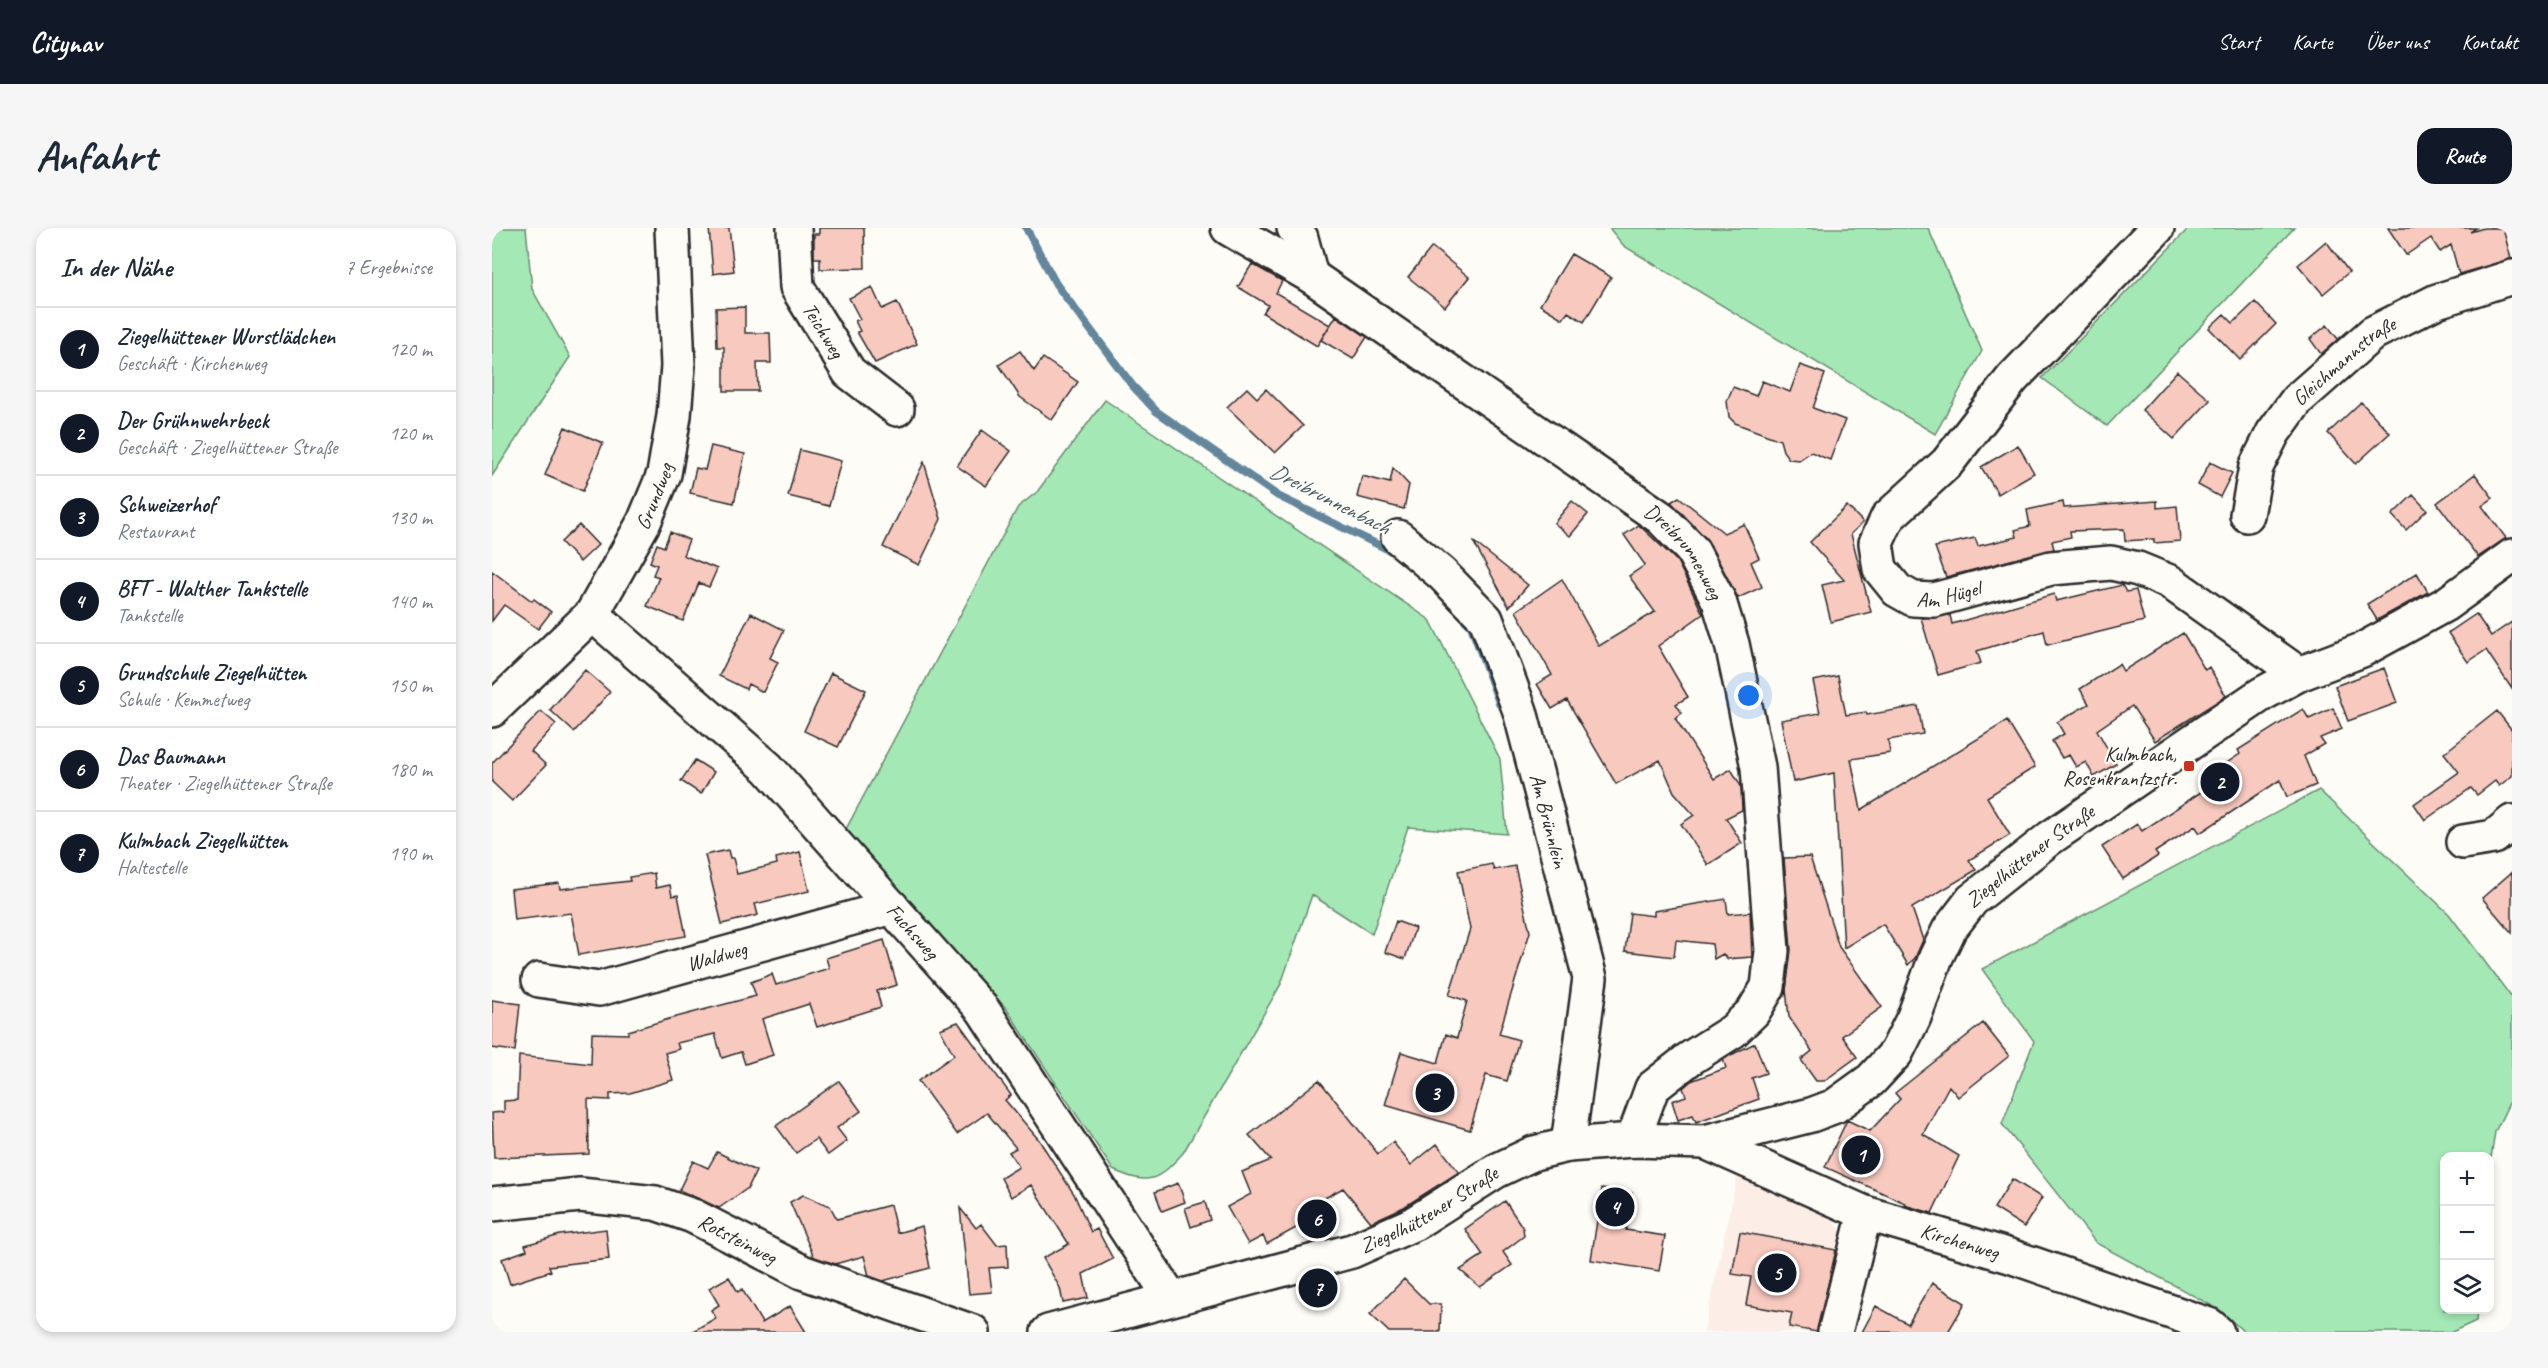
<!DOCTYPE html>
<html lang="de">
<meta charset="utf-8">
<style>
:root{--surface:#fff;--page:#f6f6f7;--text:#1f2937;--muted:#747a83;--line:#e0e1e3;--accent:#111827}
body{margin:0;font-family:Caveat,sans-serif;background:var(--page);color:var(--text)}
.controls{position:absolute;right:18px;bottom:18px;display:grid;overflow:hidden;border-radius:12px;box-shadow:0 3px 9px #0003}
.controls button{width:54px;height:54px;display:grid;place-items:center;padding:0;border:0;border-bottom:2px solid var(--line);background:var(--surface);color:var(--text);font:30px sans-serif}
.you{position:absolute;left:1257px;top:468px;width:21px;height:21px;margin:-15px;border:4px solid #fff;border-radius:50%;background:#1a73e8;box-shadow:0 0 0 9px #1a73e833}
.badge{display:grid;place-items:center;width:39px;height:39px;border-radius:50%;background:var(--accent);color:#fff;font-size:20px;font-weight:700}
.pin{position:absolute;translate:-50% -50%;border:3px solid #fff;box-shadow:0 2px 6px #0006}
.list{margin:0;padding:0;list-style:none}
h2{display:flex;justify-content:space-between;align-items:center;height:78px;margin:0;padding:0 24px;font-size:26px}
h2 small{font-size:20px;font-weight:400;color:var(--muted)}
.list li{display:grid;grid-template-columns:39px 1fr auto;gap:18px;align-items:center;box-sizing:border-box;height:84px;padding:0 24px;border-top:2px solid var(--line)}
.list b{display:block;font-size:22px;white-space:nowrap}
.list p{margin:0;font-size:20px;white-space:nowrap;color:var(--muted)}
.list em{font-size:20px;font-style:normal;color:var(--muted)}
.icon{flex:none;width:33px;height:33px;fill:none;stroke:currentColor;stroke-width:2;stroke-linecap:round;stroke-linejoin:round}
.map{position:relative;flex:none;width:2020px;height:1104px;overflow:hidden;border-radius:18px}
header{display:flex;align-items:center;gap:36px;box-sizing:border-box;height:84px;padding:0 30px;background:var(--accent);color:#fff}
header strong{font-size:28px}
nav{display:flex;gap:33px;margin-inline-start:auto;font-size:21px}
.intro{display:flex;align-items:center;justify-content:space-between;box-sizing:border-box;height:144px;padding:0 36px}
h1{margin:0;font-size:42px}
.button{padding:15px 27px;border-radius:18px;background:var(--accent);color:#fff;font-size:21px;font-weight:700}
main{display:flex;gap:36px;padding:0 36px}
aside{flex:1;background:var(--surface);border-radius:18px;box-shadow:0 3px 9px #0003}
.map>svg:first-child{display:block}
.built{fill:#fcede6}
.green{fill:#a4e9b5;stroke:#688a70;stroke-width:1.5}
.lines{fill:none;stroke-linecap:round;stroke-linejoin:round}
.stream{stroke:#63869c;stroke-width:8}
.building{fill:#f8c9bf;stroke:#2b2b2b;stroke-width:1.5}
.minor-casing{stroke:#2b2b2b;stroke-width:38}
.minor{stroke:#fdfcf7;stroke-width:33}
.poi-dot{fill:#c8321e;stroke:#fdfcf7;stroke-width:2}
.labels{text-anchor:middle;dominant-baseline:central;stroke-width:4.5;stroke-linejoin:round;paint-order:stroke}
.street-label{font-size:21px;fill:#2b2b2b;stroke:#fdfcf7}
.poi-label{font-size:21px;fill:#2b2b2b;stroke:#fdfcf7;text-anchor:end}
.water-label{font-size:22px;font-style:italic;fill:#475864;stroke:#fdfcf7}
</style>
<header>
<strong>Citynav</strong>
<nav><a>Start</a><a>Karte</a><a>Über uns</a><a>Kontakt</a></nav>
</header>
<div class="intro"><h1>Anfahrt</h1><a class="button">Route</a></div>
<main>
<aside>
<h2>In der Nähe<small>7 Ergebnisse</small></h2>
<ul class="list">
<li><span class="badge">1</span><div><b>Ziegelhüttener Wurstlädchen</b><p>Geschäft · Kirchenweg</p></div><em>120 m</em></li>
<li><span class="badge">2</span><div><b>Der Grühnwehrbeck</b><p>Geschäft · Ziegelhüttener Straße</p></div><em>120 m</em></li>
<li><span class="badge">3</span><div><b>Schweizerhof</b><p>Restaurant</p></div><em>130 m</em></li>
<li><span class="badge">4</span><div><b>BFT - Walther Tankstelle</b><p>Tankstelle</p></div><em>140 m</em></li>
<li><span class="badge">5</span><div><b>Grundschule Ziegelhütten</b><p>Schule · Kemmetweg</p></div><em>150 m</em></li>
<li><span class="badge">6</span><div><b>Das Baumann</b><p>Theater · Ziegelhüttener Straße</p></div><em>180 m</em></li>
<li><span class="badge">7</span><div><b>Kulmbach Ziegelhütten</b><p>Haltestelle</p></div><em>190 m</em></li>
</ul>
</aside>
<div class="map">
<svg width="2020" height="1104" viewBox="0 0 2020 1104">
<rect width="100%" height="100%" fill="#fdfcf7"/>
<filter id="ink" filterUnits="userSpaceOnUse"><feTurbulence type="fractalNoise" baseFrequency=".0167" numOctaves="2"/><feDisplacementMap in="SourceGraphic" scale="12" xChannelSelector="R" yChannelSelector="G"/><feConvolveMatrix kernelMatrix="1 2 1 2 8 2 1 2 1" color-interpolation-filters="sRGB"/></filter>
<g filter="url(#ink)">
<path class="built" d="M 1246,944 L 1327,978 L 1352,1006 L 1334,1104 L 1212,1104 Z"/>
<path class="green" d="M 0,0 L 34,0 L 40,61 L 78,129 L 0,248 Z
M 1117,0 L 1436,0 L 1490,123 L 1443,206 L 1132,18 Z
M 1697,0 L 1802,0 L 1615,198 L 1550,150 Z
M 613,172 L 938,392 L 1008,531 L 1015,606 L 916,599 L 880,706 L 820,667 L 789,756 L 691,925 C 665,953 658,958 621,942 L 514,780 L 353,603 L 526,279 L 545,264 Z
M 1827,562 L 1957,686 L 2020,770 L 2020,869 L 2003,904 L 1998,937 L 1998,928 L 1952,928 L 1952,1082 L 1985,1082 L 1984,1093 L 1960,1104 L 1752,1104 L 1728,1082 L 1604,1015 L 1510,896 L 1542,813 L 1490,741 Z"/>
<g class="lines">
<path class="stream" d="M 534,0 L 564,56 L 640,157 L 664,183 L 786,268 L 901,324
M 973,392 L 979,398 L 1008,477"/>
</g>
<path class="building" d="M 217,0 L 237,0 L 242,43 L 221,46 Z
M 327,0 L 372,0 L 373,40 L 328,41 L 328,30 L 322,30 L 322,6 L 327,6 Z
M 1896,0 L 1984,0 L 1978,4 L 1992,0 L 2011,0 L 2019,31 L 1967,46 L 1959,17 L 1948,24 L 1939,10 L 1914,27 Z
M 1834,13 L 1857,44 L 1831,66 L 1806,37 Z
M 940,19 L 977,49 L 953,79 L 916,49 Z
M 1079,26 L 1119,49 L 1092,94 L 1076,84 L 1071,91 L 1048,77 Z
M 760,36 L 790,53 L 784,65 L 838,97 L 825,118 L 771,85 L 776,77 L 746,59 Z
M 380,59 L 390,81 L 405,74 L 425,116 L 383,135 L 365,104 L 368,103 L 363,93 L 368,91 L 357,70 Z
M 1763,74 L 1784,96 L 1748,132 L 1717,100 L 1732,86 L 1741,95 Z
M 253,79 L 253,105 L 278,105 L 279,135 L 265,135 L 266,163 L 232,163 L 232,119 L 225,119 L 224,80 Z
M 844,88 L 875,109 L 861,131 L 829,112 Z
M 1835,97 L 1846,111 L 1829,126 L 1818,111 Z
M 528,123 L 542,143 L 551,130 L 586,154 L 560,192 L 528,169 L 507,137 Z
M 1308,137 L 1333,146 L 1321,180 L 1353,192 L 1338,232 L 1319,224 L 1307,232 L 1297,231 L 1291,223 L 1288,212 L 1243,195 L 1237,189 L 1235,173 L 1241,159 L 1264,168 L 1270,153 L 1298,164 Z
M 1685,143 L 1718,172 L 1682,211 L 1650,182 Z
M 755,160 L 765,170 L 774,161 L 811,198 L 783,225 L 735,179 Z
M 1869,174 L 1898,205 L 1864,236 L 1836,205 Z
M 73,199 L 111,215 L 91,263 L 53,247 Z
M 490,202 L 519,223 L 494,258 L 465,238 Z
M 1526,217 L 1542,245 L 1506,266 L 1489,239 Z
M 219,218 L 253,226 L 242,275 L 198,265 L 204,240 L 213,242 Z
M 308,222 L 349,233 L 337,278 L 296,268 Z
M 432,234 L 449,291 L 427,337 L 391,319 Z
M 1718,234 L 1740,245 L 1728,269 L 1706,257 Z
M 901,240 L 917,257 L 912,281 L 865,269 L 870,248 L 898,255 Z
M 1983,246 L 2001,270 L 1990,278 L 2014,310 L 1986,329 L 1945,275 Z
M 1921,267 L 1935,282 L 1914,302 L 1900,287 Z
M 1187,269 L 1232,305 L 1252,296 L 1267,330 L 1259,334 L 1270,359 L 1246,370 L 1216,313 L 1179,274 Z
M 1080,273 L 1096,286 L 1078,308 L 1062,295 Z
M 1665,273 L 1665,280 L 1685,278 L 1688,313 L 1662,315 L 1662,311 L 1633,313 L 1632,301 L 1578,303 L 1579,309 L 1560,313 L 1562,321 L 1454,349 L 1443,319 L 1483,310 L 1486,318 L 1525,309 L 1523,302 L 1538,298 L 1535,282 L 1571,274 L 1572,280 Z
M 1355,278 L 1371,294 L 1359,306 L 1379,384 L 1339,394 L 1330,357 L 1352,352 L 1318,314 Z
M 87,297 L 106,317 L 88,334 L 69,314 Z
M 1147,297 L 1185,333 L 1211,386 L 1166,418 L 1196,469 L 1184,476 L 1190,485 L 1183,490 L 1222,551 L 1239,541 L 1249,558 L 1250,582 L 1234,590 L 1250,615 L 1216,637 L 1189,596 L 1202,587 L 1182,564 L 1168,532 L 1124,556 L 1075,472 L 1060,481 L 1045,456 L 1060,447 L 1024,383 L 1070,351 L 1107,418 L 1163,384 L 1137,348 L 1153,337 L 1132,307 Z
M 178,304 L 197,312 L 191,327 L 225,341 L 217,359 L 207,355 L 191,393 L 155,378 L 167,349 L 161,347 L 165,337 L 158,334 L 165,316 L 172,319 Z
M 982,314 L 1036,357 L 1017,379 L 982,315 Z
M 0,343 L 40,373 L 42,371 L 59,384 L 46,401 L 12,377 L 0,393 Z
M 1925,345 L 1936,364 L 1885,392 L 1875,376 Z
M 1630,357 L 1634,364 L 1644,362 L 1652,393 L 1555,417 L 1552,403 L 1485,423 L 1489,435 L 1446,447 L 1429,390 L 1458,387 L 1460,396 L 1562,366 L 1564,373 Z
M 259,385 L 292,402 L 278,430 L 286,434 L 271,464 L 256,456 L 254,461 L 227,448 Z
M 1984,386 L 1999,408 L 2020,394 L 2020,461 L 1994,422 L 1976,434 L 1956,405 Z
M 1691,405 L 1713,442 L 1717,439 L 1734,468 L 1663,513 L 1640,478 L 1605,502 L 1624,536 L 1602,549 L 1594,534 L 1584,539 L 1577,527 L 1570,530 L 1560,513 L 1572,506 L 1565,494 L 1597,476 L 1588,461 L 1627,436 L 1631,443 Z
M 1892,440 L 1905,475 L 1856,493 L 1843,458 Z
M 93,442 L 118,464 L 82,504 L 58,482 Z
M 339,445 L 374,462 L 346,519 L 312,503 Z
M 1346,448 L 1354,487 L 1374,484 L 1375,487 L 1426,478 L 1431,506 L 1396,512 L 1398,525 L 1359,531 L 1369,582 L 1515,493 L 1543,539 L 1495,569 L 1518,607 L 1477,632 L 1484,642 L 1420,680 L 1431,712 L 1423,730 L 1416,737 L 1391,696 L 1352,720 L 1342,545 L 1301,554 L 1289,492 L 1328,485 L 1321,453 Z
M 1841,480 L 1850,501 L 1828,510 L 1832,516 L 1812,528 L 1824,557 L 1795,569 L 1788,552 L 1708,605 L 1703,598 L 1663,624 L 1666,628 L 1631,651 L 1610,619 L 1645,596 L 1650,603 L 1715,560 L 1709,552 L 1748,526 L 1746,522 L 1811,481 L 1817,491 Z
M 49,483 L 64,496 L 39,523 L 54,537 L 20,573 L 0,554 L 0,535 Z
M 2005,483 L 2020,502 L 2020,548 L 2007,558 L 2003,553 L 1985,567 L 1979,560 L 1933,592 L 1922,576 L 1967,544 L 1952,525 Z
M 203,532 L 222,544 L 209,566 L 189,553 Z
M 236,622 L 238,630 L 241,630 L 245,646 L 285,636 L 284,630 L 308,624 L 317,663 L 263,676 L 266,687 L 230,696 L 213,627 Z
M 1318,629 L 1347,719 L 1390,779 L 1350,808 L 1365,829 L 1332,853 L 1324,853 L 1309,832 L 1320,823 L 1297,789 L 1294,762 L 1299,722 L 1292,630 Z
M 1000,636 L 1002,642 L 1023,638 L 1038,704 L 1007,806 L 1027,812 L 1015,853 L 994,847 L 978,902 L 893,877 L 909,824 L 946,835 L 954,806 L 965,810 L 975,773 L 957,767 L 978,701 L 966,643 Z
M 2020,644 L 2020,705 L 1990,670 Z
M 162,645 L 164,660 L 178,657 L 180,668 L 186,667 L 194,708 L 87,727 L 79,685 L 22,692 L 19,661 L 67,655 L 68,661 L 138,653 L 137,649 Z
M 1234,671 L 1236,686 L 1258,684 L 1260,729 L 1235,731 L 1231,726 L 1222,731 L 1220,716 L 1184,712 L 1182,729 L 1133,723 L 1138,685 L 1162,688 L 1162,683 Z
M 904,693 L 923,700 L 913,731 L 893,724 Z
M 392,712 L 405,757 L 385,763 L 389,779 L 325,799 L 317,776 L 270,791 L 281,827 L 253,836 L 249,824 L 230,830 L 223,806 L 185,815 L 187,821 L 173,825 L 181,852 L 138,865 L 118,866 L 118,872 L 96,871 L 97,926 L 2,930 L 0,885 L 12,884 L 12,873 L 25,872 L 27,828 L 99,836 L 100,805 L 136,806 L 136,803 L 177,791 L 264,768 L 259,754 L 280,746 L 284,757 L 337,740 L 334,730 Z
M 0,772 L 28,776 L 23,823 L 0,820 Z
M 466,794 L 519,867 L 513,872 L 547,912 L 582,966 L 599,1004 L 605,1001 L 621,1031 L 591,1046 L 596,1070 L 571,1075 L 568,1060 L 551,1030 L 577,1016 L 539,957 L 519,969 L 509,950 L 527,939 L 517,924 L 524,920 L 495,885 L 465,906 L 426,853 L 462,827 L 448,801 Z
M 1491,795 L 1517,828 L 1466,869 L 1457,858 L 1431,906 L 1467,928 L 1440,985 L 1412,977 L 1413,975 L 1333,939 L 1355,892 L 1378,903 L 1408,871 L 1403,865 Z
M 1263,815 L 1274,845 L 1260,850 L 1267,871 L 1204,894 L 1201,887 L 1186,892 L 1180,873 L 1194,868 L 1191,860 L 1199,853 L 1234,840 L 1231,831 Z
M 827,852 L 886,926 L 901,914 L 919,937 L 945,916 L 967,944 L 912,979 L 879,994 L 851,960 L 809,983 L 815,994 L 775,1016 L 771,1008 L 756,1016 L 735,979 L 759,966 L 750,944 L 779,932 L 757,907 Z
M 347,853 L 369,883 L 345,900 L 355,913 L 336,927 L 324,911 L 304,925 L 284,898 Z
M 225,924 L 264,943 L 256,960 L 227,980 L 187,962 L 201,933 L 216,940 Z
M 1520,951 L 1550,970 L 1532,999 L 1502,980 Z
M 686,955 L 693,974 L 670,983 L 663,964 Z
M 1110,960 L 1140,965 L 1134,1002 L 1173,1008 L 1167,1043 L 1099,1032 Z
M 311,967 L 338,978 L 345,991 L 398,977 L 405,1005 L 430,998 L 438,1040 L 391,1053 L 377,1048 L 372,1028 L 343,1036 L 322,1029 L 298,974 Z
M 1013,973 L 1031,1000 L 1032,1008 L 1011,1024 L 1020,1037 L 988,1059 L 968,1042 L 991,1027 L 973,1001 Z
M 713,974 L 718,992 L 699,999 L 693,980 Z
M 468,980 L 484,1000 L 489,996 L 505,1017 L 515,1016 L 516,1039 L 497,1040 L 500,1064 L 477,1066 Z
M 114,1001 L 117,1031 L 57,1038 L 59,1043 L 18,1056 L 10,1031 L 35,1022 L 33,1017 L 68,1007 Z
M 1248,1004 L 1344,1022 L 1325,1104 L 1297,1099 L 1300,1085 L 1254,1077 L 1259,1049 L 1240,1046 Z
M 237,1049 L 246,1064 L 250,1061 L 270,1095 L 298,1078 L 314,1104 L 199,1104 L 224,1090 L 219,1082 L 227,1077 L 217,1060 Z
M 912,1051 L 937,1076 L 949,1076 L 948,1104 L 897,1104 L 878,1086 Z
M 1440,1055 L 1473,1075 L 1456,1104 L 1370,1104 L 1384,1078 L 1416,1096 Z"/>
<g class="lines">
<defs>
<g id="minor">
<path id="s1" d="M 302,0 L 305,59 L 357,144 L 405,181"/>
<path id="s2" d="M 736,0 L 819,48 L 1169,290 L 1200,322 L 1227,373 L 1240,416 L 1266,539 L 1280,723 L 1276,759 L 1261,784 L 1241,803 L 1197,831 L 1160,860 L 1141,912"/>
<path d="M 802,0 L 809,10 L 819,48"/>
<path id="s3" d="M 1665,0 L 1520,151 L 1455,235 L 1396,289 L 1384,315 L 1388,341 L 1405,362 L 1421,371 L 1442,372 L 1559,340 L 1619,335 L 1646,341 L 1678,354 L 1807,446"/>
<path id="s4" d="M 1755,287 L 1764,239 L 1781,205 L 1805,172 L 1881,105 L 1945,73 L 2020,49"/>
<path id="s5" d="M 906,309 L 950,346 L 994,391 L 1028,483 L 1098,750 L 1076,917"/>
<path id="s6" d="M 100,386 L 276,540 L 491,782 L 679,1070"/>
<path id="s7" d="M 0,482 L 100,386 L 152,294 L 172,246 L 182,188 L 186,138 L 180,0"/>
<path d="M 1971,614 L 2002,609 L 2020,594"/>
<path id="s8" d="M 47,752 L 107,761 L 400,679"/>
<path id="s9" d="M 1213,914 L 1373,985 L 1518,1028 L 1717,1097 L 1725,1104"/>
<path id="s10" d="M 0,976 L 88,967 L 163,975 L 201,988 L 310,1044 L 481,1104"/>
<path id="s11" d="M 556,1104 L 860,1023 L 921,996 L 1004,943 L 1042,925 L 1076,917 L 1141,912 L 1213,914 L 1319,887 L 1343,878 L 1379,852 L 1404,825 L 1422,789 L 1444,729 L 1457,702 L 1480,672 L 1558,610 L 1770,466 L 1807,446 L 1870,422 L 1954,376 L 2020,328"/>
<path d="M 1343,1104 L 1373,985"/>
</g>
</defs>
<use href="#minor" class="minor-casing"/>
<use href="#minor" class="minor"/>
</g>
</g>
<rect class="poi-dot" x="1691" y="532" width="12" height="12" rx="3"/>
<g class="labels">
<g class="street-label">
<text stroke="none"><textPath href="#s1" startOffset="110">Teichweg</textPath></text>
<text stroke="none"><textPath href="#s4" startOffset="189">Gleichmannstraße</textPath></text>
<text stroke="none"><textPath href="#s7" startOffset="272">Grundweg</textPath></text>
<text stroke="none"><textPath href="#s2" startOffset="562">Dreibrunnenweg</textPath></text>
<text stroke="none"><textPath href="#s3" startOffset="532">Am Hügel</textPath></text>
<text stroke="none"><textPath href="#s5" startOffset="332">Am Brünnlein</textPath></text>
<text stroke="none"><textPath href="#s11" startOffset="1155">Ziegelhüttener Straße</textPath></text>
<text stroke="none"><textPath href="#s6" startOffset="452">Fuchsweg</textPath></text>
<text stroke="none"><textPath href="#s8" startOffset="183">Waldweg</textPath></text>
<text stroke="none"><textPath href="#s11" startOffset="402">Ziegelhüttener Straße</textPath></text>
<text stroke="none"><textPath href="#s10" startOffset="254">Rotsteinweg</textPath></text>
<text stroke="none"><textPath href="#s9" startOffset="274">Kirchenweg</textPath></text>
</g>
<g class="poi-label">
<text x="1685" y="526">Kulmbach,<tspan x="1685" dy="24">Rosenkrantzstr.</tspan></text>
</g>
<g class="water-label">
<text transform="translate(838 271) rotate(27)">Dreibrunnenbach</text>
</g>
</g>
</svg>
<div class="controls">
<button>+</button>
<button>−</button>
<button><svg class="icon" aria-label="layers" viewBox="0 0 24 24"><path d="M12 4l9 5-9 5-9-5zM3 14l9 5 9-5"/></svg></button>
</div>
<div class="you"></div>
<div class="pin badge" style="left:1369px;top:927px">1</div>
<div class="pin badge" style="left:1728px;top:554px">2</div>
<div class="pin badge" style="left:943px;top:865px">3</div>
<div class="pin badge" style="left:1123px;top:979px">4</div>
<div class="pin badge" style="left:1285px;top:1045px">5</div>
<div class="pin badge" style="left:825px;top:991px">6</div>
<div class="pin badge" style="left:826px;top:1060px">7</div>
</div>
</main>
